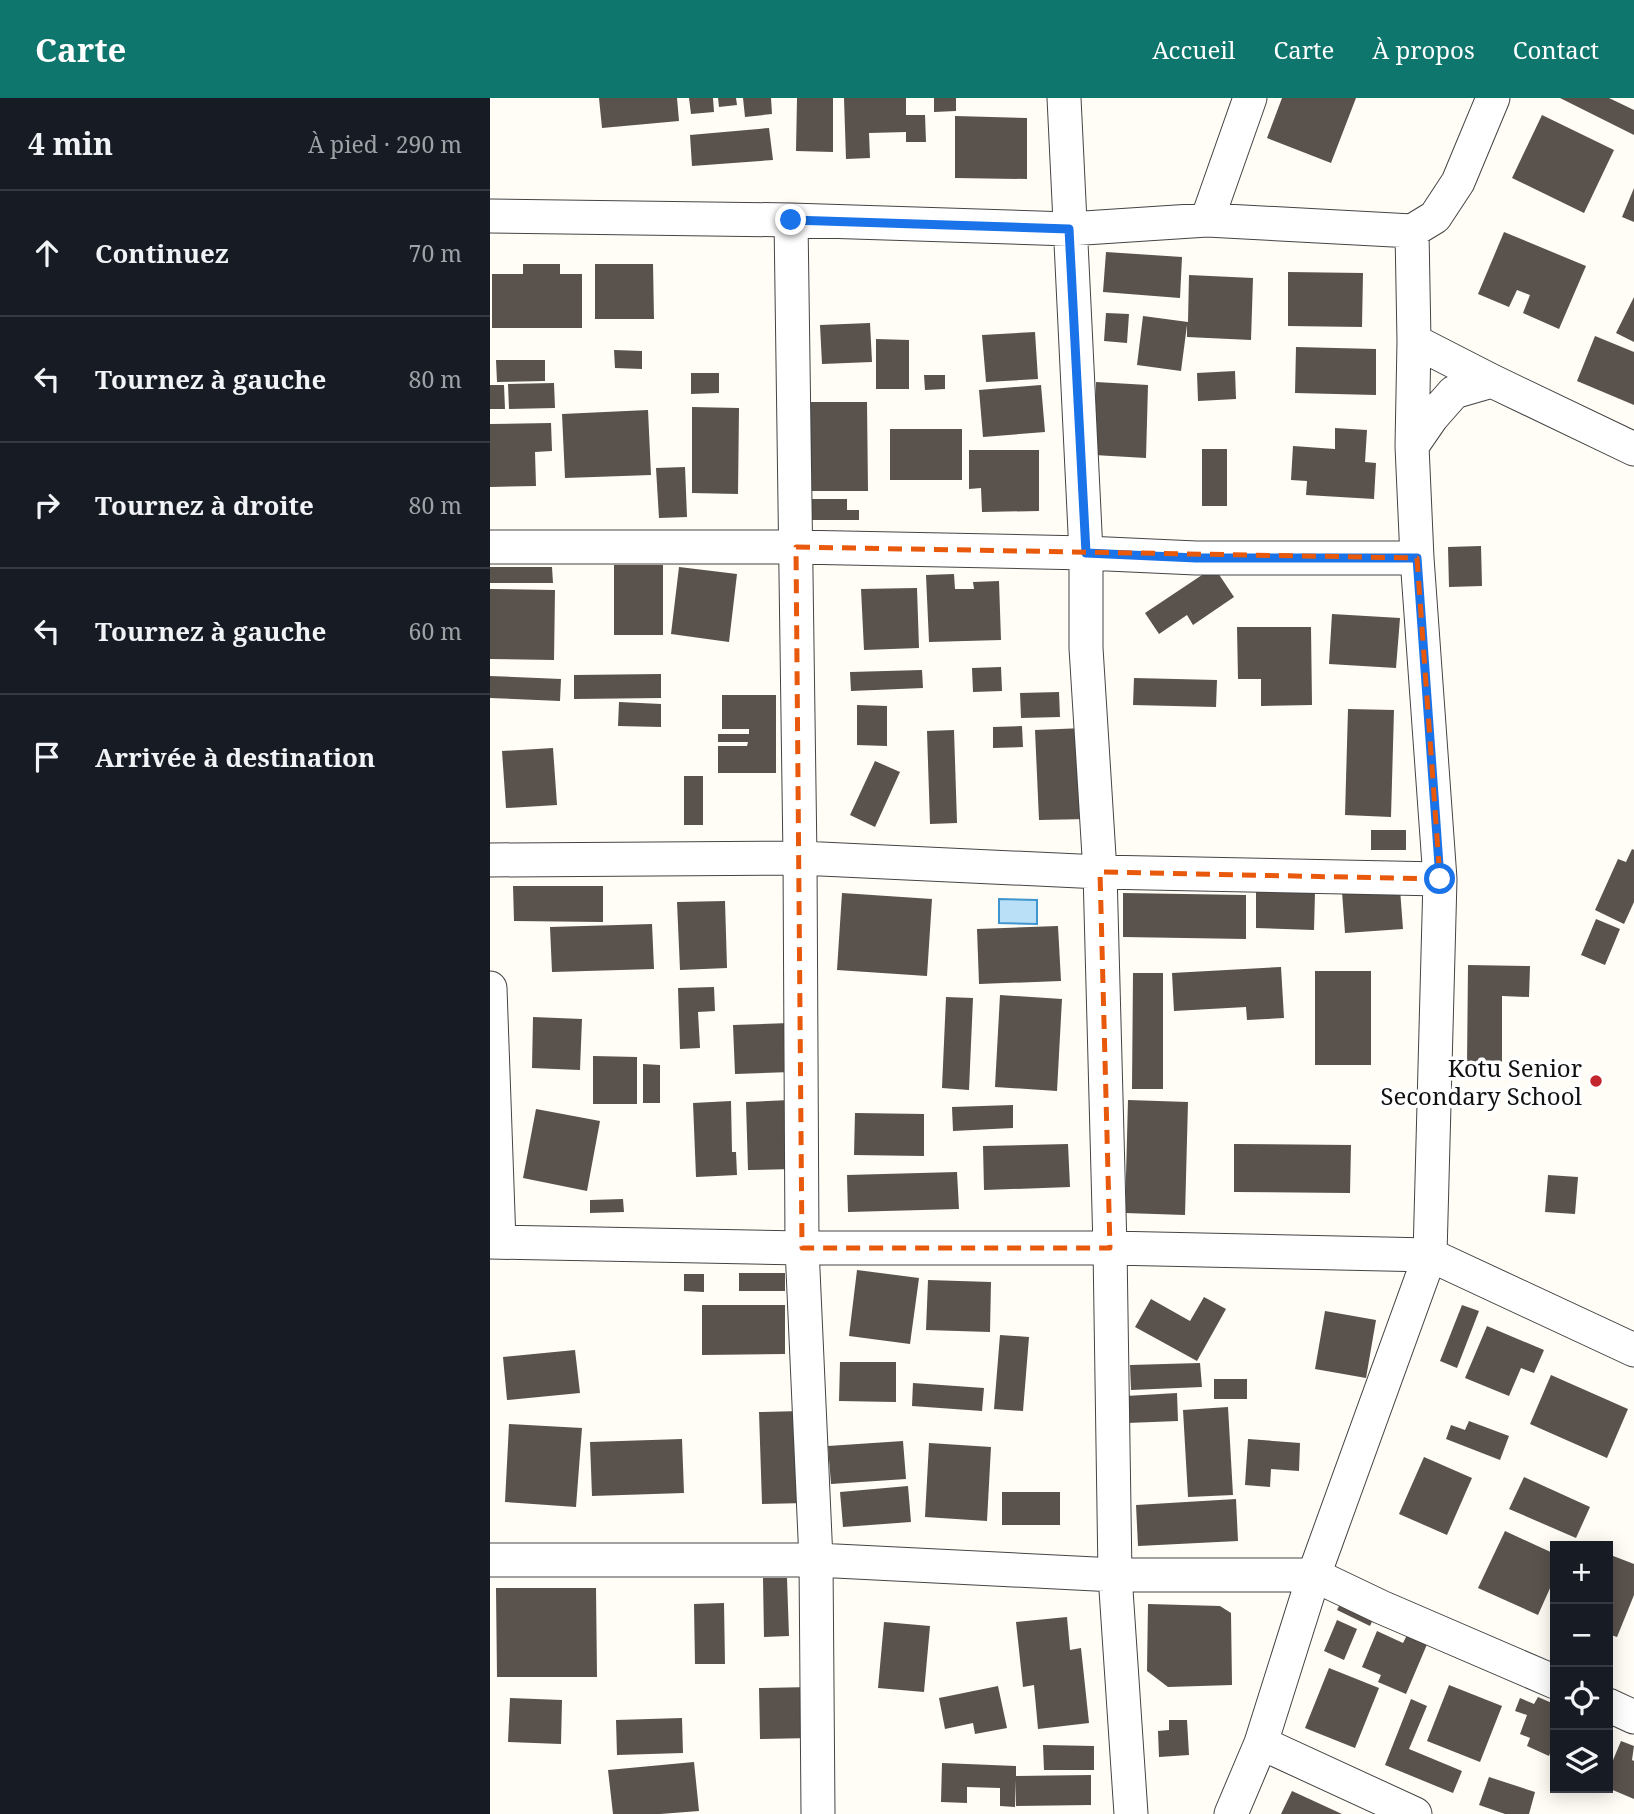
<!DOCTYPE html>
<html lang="fr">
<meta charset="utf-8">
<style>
:root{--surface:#171b24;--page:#20242c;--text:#f1f3f6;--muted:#9ea1a6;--line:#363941;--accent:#0f766e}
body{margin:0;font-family:"Noto Serif",serif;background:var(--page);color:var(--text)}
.controls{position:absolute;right:21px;bottom:21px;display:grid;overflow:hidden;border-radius:0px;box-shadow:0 4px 18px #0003}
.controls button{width:63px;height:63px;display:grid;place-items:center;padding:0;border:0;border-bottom:2px solid var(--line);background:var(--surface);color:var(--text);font:35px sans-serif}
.stop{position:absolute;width:21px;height:21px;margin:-16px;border:5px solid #1a73e8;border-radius:50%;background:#fff}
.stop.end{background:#1a73e8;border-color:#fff;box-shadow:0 2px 7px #0008}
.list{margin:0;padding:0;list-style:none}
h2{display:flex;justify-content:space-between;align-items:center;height:91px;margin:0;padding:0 28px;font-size:30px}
h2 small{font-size:23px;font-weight:400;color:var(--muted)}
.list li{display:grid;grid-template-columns:46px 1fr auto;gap:21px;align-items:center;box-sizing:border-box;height:126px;padding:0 28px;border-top:2px solid var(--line)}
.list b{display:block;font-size:26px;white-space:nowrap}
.list em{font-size:23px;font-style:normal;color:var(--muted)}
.icon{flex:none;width:38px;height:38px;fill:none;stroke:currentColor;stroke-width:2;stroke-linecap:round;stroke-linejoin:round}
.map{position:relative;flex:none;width:1144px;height:1716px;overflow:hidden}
header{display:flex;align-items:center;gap:42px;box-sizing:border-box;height:98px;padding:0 35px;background:var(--accent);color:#fff}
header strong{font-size:33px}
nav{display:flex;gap:38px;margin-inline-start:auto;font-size:24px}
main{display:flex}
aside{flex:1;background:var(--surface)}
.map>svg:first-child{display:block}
.water{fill:#b9e0f7;stroke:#3f96cf;stroke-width:2}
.building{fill:#5a524d}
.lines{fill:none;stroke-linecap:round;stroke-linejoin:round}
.minor-casing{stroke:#444;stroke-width:35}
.minor{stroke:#fff;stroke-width:33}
.route{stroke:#1a73e8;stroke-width:9}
.marked{fill:none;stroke:#e8590c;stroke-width:5;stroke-dasharray:14 9;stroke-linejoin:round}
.poi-dot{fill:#c4262e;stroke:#fff;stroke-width:2.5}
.labels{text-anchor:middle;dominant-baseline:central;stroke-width:7;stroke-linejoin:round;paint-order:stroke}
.poi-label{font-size:24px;fill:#111;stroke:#fff;text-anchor:end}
</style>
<header>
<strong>Carte</strong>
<nav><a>Accueil</a><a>Carte</a><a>À propos</a><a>Contact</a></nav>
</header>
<main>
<aside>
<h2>4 min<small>À pied · 290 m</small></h2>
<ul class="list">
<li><svg class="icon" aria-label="ahead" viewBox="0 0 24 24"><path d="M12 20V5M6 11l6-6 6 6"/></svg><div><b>Continuez</b></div><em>70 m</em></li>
<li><svg class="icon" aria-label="left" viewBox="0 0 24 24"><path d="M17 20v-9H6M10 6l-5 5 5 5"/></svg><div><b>Tournez à gauche</b></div><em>80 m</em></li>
<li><svg class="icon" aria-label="right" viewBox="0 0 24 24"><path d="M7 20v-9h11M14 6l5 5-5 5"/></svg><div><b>Tournez à droite</b></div><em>80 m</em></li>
<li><svg class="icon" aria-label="left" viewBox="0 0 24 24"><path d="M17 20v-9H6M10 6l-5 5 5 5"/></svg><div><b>Tournez à gauche</b></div><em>60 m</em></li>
<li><svg class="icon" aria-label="arrive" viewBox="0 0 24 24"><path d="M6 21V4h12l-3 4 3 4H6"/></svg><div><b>Arrivée à destination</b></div></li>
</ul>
</aside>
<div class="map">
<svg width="1144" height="1716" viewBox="0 0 1144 1716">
<rect width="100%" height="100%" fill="#fffdf5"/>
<path class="water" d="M 509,801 L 547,802 L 547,826 L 509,825 Z"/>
<path class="building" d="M 109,0 L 187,0 L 189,23 L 112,30 Z
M 199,0 L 223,0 L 224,14 L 201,16 Z
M 228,0 L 246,0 L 247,7 L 229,9 Z
M 253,0 L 281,0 L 282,16 L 255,19 Z
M 307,0 L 343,0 L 343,54 L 306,53 Z
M 354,0 L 416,0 L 416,17 L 435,17 L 436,44 L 416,44 L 416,34 L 379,35 L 380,60 L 356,61 Z
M 444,0 L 466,0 L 466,13 L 444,14 Z
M 792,0 L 866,0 L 841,65 L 777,40 Z
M 1070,0 L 1119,0 L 1144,12 L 1144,37 Z
M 1052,17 L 1124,52 L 1094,115 L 1022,80 Z
M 465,18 L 537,20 L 537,81 L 465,80 Z
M 279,30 L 283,62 L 202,68 L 200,37 Z
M 1144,90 L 1144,124 L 1132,119 Z
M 1014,134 L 1096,168 L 1069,231 L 1033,215 L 1040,197 L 1027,192 L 1019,209 L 988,196 Z
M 616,154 L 692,159 L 690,200 L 613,194 Z
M 33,166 L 70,166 L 70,176 L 92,176 L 92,230 L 2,230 L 2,176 L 33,176 Z
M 105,166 L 163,166 L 164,221 L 105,221 Z
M 798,174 L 873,175 L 872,229 L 798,228 Z
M 699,177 L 763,180 L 761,242 L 697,239 L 697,227 L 691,273 L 647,267 L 653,218 L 698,224 Z
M 1144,199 L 1144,244 L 1126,235 Z
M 616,215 L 639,216 L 637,245 L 614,243 Z
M 380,225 L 382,264 L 332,266 L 330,227 Z
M 545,234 L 548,281 L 496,284 L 492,237 Z
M 1105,238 L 1144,254 L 1144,307 L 1087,283 Z
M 386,241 L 419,242 L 419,291 L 386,291 Z
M 806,249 L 886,251 L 886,297 L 805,295 Z
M 124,252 L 152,253 L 152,271 L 125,270 Z
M 6,262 L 55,262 L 55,283 L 7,284 Z
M 745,273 L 746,301 L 708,303 L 707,275 Z
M 201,275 L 229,275 L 229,295 L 201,296 Z
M 434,277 L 455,277 L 455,291 L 435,292 Z
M 606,284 L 658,287 L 656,360 L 604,357 Z
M 64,285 L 65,310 L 19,311 L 18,286 Z
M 0,287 L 14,287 L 15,311 L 0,311 Z
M 551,287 L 555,334 L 493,339 L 489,292 Z
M 316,304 L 377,304 L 378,393 L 317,393 Z
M 202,309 L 249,310 L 248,396 L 202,395 Z
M 158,312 L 161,377 L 75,380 L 72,316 Z
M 61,325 L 62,353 L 45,354 L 46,388 L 0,389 L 0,326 Z
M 845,330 L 877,332 L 875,364 L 886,365 L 884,401 L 816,397 L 817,383 L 801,382 L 803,348 L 845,351 Z
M 400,331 L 472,331 L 472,382 L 400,382 Z
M 712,351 L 737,351 L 737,408 L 712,408 Z
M 479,352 L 549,352 L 549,413 L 492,414 L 491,390 L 479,391 Z
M 195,369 L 197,419 L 169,420 L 166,370 Z
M 318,401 L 357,401 L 357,412 L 369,412 L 369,422 L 319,422 Z
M 991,448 L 992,488 L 959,489 L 958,449 Z
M 124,467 L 173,467 L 173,537 L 124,537 Z
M 0,469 L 62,469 L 63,485 L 0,485 Z
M 189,469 L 247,476 L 239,544 L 181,536 Z
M 724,469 L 744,499 L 703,527 L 697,517 L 669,536 L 655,515 Z
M 464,476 L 465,491 L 484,491 L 483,484 L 509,483 L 511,542 L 439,544 L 436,477 Z
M 427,490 L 429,550 L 374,552 L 371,491 Z
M 0,491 L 65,492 L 64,562 L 0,561 Z
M 842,516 L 910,520 L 906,570 L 839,566 Z
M 747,529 L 821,529 L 822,607 L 771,608 L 771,581 L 748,581 Z
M 511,569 L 512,593 L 483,594 L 482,570 Z
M 432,572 L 433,590 L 361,593 L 360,574 Z
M 171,576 L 171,600 L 84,601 L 84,577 Z
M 0,578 L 71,581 L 70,603 L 0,600 Z
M 644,580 L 727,582 L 726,609 L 643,607 Z
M 569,594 L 570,619 L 531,620 L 530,595 Z
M 232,597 L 286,597 L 286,675 L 228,675 L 228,648 L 257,648 L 258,644 L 228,644 L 228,636 L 259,636 L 259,631 L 232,631 Z
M 129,604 L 171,606 L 171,629 L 128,628 Z
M 367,607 L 397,608 L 397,648 L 367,647 Z
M 858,611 L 904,612 L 901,719 L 855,717 Z
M 532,628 L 533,649 L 503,650 L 503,629 Z
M 594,630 L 598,721 L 549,722 L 545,632 Z
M 464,632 L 467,725 L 440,726 L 437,633 Z
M 63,650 L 67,707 L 16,710 L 12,653 Z
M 385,663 L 410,674 L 385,729 L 360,717 Z
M 194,678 L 213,678 L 213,727 L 194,727 Z
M 881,732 L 916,732 L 916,752 L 881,752 Z
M 1142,751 L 1144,752 L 1144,804 L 1134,826 L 1105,812 L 1128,761 L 1136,764 Z
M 23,788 L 113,788 L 113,824 L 24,823 Z
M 910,791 L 913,831 L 855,835 L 852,794 Z
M 766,792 L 825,794 L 824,832 L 766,830 Z
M 352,795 L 442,801 L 437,878 L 347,872 Z
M 633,795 L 756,797 L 756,841 L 633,839 Z
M 235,803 L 237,870 L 190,872 L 187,804 Z
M 1106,821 L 1130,831 L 1115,867 L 1091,857 Z
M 162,826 L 164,871 L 62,874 L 60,829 Z
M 568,828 L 571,883 L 489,886 L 487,831 Z
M 978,867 L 1040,868 L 1039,899 L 1012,898 L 1012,968 L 977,968 Z
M 791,869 L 794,920 L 757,922 L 756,909 L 684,913 L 682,875 Z
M 825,873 L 881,873 L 881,967 L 825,967 Z
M 643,875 L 673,875 L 673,991 L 642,991 Z
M 224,889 L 225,913 L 208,914 L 210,950 L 190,951 L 188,890 Z
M 510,897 L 572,901 L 567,993 L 505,989 Z
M 456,899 L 483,900 L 479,992 L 452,990 Z
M 43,919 L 92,921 L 90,972 L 42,970 Z
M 299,925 L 301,974 L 245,976 L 243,927 Z
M 103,958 L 147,959 L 147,1006 L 103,1006 Z
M 153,966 L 170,967 L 170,1005 L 153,1005 Z
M 300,1002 L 303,1071 L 258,1072 L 256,1004 Z
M 638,1002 L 698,1004 L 695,1117 L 635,1115 Z
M 241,1003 L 242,1054 L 246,1054 L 247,1077 L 206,1079 L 203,1005 Z
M 523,1007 L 523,1030 L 463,1033 L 462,1009 Z
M 46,1011 L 110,1023 L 97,1093 L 33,1080 Z
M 365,1015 L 434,1016 L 434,1058 L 364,1057 Z
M 578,1046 L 580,1089 L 494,1092 L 493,1048 Z
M 744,1046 L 861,1047 L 860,1095 L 744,1094 Z
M 467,1074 L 469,1111 L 358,1114 L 357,1077 Z
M 1058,1077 L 1088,1079 L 1085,1116 L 1055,1114 Z
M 133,1101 L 134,1114 L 100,1115 L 100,1102 Z
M 367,1172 L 429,1180 L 420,1246 L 359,1238 Z
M 249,1175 L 295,1175 L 295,1193 L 249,1193 Z
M 194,1176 L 214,1176 L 214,1194 L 194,1193 Z
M 438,1182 L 501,1184 L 500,1234 L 436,1232 Z
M 714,1199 L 736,1211 L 707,1263 L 645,1229 L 661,1201 L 700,1223 Z
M 212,1207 L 295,1207 L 295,1256 L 212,1257 Z
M 972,1207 L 989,1213 L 967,1270 L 950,1263 Z
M 835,1213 L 886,1222 L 876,1280 L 825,1271 Z
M 997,1228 L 1054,1252 L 1044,1275 L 1031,1270 L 1019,1298 L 975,1280 Z
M 510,1237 L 539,1239 L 533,1313 L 504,1311 Z
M 85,1252 L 90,1295 L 17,1302 L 13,1259 Z
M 350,1264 L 406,1264 L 406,1304 L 349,1303 Z
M 710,1265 L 712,1289 L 641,1292 L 640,1267 Z
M 1061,1277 L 1138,1311 L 1117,1360 L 1040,1326 Z
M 724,1281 L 757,1281 L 757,1301 L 724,1301 Z
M 423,1285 L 494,1290 L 492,1313 L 422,1308 Z
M 687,1295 L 688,1323 L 637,1325 L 636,1298 Z
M 738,1309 L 743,1397 L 698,1399 L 693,1312 Z
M 312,1313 L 316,1405 L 272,1406 L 269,1314 Z
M 979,1323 L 1019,1338 L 1010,1362 L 956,1341 L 961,1327 L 975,1332 Z
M 19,1326 L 92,1330 L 86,1409 L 15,1404 Z
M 192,1341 L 194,1395 L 102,1398 L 100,1344 Z
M 758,1341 L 810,1345 L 809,1373 L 781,1371 L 780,1389 L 755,1387 Z
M 413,1343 L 416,1381 L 341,1386 L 338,1348 Z
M 439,1345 L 501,1349 L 497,1423 L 435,1419 Z
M 934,1359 L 982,1380 L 957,1437 L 909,1416 Z
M 1034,1379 L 1100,1409 L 1086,1440 L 1019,1411 Z
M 418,1388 L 421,1424 L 353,1429 L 350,1394 Z
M 512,1394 L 570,1394 L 570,1427 L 512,1427 Z
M 746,1401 L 748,1443 L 648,1448 L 646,1407 Z
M 1015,1433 L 1065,1456 L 1065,1479 L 1048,1517 L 988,1490 Z
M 1118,1456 L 1144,1466 L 1144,1497 L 1127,1539 L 1118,1536 Z
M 273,1480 L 297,1480 L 299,1538 L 274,1539 Z
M 6,1490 L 106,1490 L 107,1579 L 7,1579 Z
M 854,1498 L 886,1514 L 880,1528 L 847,1512 Z
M 234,1505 L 235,1566 L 205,1566 L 204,1506 Z
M 658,1506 L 730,1508 L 741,1515 L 742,1587 L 678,1589 L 657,1573 Z
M 577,1519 L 580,1552 L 591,1550 L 599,1625 L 548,1631 L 544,1587 L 533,1589 L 526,1524 Z
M 847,1522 L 867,1531 L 854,1562 L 834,1553 Z
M 394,1524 L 440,1528 L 434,1594 L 388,1590 Z
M 887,1533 L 913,1545 L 918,1535 L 938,1544 L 916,1596 L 888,1584 L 891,1577 L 872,1569 Z
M 839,1570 L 889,1590 L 865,1650 L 815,1630 Z
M 959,1587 L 1012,1608 L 990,1664 L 937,1643 Z
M 508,1588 L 517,1630 L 485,1636 L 483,1625 L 455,1631 L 449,1600 Z
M 321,1589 L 322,1640 L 270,1641 L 269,1590 Z
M 1048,1599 L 1062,1605 L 1060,1610 L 1065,1612 L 1065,1642 L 1059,1658 L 1037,1648 L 1040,1640 L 1030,1636 L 1037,1617 L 1025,1613 L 1030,1600 L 1044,1606 Z
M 20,1600 L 72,1602 L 71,1646 L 18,1644 Z
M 921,1601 L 937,1608 L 919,1651 L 972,1673 L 963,1695 L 895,1667 Z
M 192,1620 L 193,1655 L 127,1657 L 126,1622 Z
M 679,1622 L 697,1622 L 699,1657 L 669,1659 L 668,1633 L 679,1632 Z
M 1131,1643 L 1144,1648 L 1142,1662 L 1144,1663 L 1144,1701 L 1118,1690 L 1118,1674 Z
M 553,1647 L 604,1648 L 604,1672 L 554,1672 Z
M 204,1664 L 209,1713 L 170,1716 L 123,1716 L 118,1672 Z
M 452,1665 L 526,1668 L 526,1678 L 601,1677 L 601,1707 L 526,1708 L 526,1682 L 525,1709 L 510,1708 L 510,1690 L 477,1689 L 477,1705 L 451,1704 Z
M 999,1679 L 1045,1694 L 1039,1716 L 1015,1716 L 989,1707 Z
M 802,1693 L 852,1716 L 791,1716 Z"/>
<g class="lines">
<defs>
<path id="minor" d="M 574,0 L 596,455 L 596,550 L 610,774 L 620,1150 L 625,1477 L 641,1716
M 0,118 L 301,122 L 579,131 L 717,122 L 922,133
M 301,122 L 310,760 L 312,1150 L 326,1462 L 328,1716
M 717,122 L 760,0
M 924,243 L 1002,283
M 922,348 L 942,319 L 964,294 L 1002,283 L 1144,351
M 0,449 L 306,449 L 596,455 L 706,460 L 927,460
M 0,762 L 310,760 L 610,774 L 950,781
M 0,890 L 9,1144
M 0,1144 L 312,1150 L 620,1150 L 940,1157 L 1144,1252
M 0,1462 L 326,1462 L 625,1477 L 824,1477 L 891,1509 L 1065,1584
M 1118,1607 L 1144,1619
M 771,1645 L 925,1716
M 741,1716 L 771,1645 L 824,1477 L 940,1157 L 950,781 L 927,460 L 922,348 L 924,243 L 922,133 L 945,119 L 968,84 L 1003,0"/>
</defs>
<use href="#minor" class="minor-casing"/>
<use href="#minor" class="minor"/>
</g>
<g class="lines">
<path class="route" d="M 301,122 L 579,131 L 596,455 L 706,460 L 927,460 L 950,781"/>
</g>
<path class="marked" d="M 306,449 L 927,460 L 950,781 L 610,774 L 620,1150 L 312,1150 Z"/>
<circle class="poi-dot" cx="1106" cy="983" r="7"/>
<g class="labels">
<g class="poi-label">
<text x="1092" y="969">Kotu Senior<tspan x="1092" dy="28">Secondary School</tspan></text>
</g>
</g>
</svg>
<div class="controls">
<button>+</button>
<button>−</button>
<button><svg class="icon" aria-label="locate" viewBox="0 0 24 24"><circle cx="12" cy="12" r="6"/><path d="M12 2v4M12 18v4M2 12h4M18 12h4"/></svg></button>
<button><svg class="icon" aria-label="layers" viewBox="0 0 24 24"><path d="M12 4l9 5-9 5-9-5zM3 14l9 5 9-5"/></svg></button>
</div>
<div class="stop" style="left:950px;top:781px"></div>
<div class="stop end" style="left:301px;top:122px"></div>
</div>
</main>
